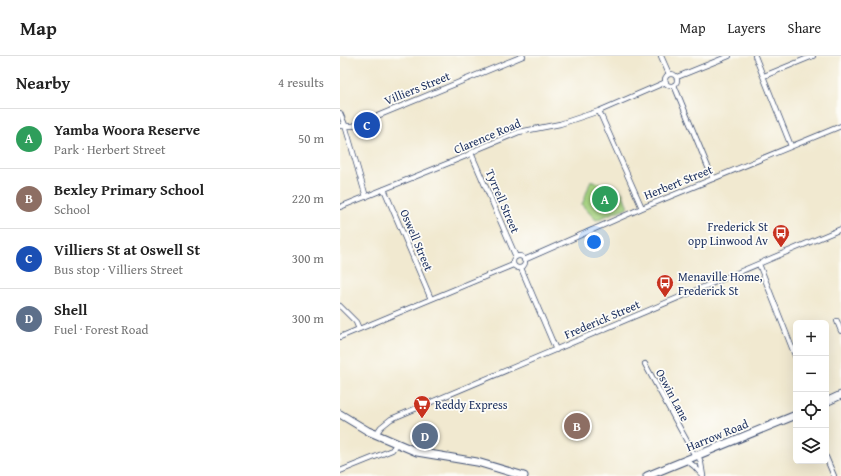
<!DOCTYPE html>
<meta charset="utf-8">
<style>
:root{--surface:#fff;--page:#f6f6f6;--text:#222;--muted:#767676;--line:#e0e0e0;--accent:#b45309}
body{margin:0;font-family:"Gentium Book Plus",serif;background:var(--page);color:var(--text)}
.controls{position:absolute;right:12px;bottom:12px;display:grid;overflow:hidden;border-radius:6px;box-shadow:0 4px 16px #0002}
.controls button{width:36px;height:36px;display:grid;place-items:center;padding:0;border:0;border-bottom:1px solid var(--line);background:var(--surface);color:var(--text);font:20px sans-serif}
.you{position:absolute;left:254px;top:186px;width:14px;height:14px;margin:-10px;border:3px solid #fff;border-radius:50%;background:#1a73e8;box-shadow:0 0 0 6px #1a73e833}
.badge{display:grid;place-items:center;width:26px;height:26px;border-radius:50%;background:var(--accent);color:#fff;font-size:13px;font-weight:700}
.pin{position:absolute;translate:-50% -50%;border:2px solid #fff;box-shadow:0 1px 4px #0006}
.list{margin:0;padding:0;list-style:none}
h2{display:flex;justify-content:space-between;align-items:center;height:52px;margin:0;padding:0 16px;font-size:17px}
h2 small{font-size:13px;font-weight:400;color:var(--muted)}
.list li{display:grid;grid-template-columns:26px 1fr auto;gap:12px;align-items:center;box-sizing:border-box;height:60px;padding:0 16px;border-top:1px solid var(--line)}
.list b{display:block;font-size:15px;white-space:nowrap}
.list p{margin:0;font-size:13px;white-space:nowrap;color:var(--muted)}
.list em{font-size:13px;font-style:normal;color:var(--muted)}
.icon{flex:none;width:22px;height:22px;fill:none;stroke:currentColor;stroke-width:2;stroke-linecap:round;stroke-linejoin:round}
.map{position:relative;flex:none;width:501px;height:420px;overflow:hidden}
header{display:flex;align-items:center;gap:24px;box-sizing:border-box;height:56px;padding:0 20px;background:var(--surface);border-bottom:1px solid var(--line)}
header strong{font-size:19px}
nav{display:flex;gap:22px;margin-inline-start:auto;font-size:14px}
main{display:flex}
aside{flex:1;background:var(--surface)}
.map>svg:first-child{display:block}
.green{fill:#a4d17e;stroke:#60806e}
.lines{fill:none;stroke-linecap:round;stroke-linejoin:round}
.street-casing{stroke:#3b4b6f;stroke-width:6}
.primary-casing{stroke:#3b4b6f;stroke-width:9}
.street{stroke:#fff;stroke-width:4.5}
.primary{stroke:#fff;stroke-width:7}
.labels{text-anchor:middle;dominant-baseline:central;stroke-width:3.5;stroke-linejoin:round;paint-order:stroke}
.street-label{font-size:12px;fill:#1b2f5e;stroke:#fdfcf7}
.poi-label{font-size:12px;fill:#1b2f5e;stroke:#fdfcf7;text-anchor:start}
</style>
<header>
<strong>Map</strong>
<nav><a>Map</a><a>Layers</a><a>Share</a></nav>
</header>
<main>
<aside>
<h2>Nearby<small>4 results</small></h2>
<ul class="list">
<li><span class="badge" style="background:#2e9e5b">A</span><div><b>Yamba Woora Reserve</b><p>Park · Herbert Street</p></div><em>50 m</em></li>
<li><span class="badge" style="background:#8d6e63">B</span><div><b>Bexley Primary School</b><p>School</p></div><em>220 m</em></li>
<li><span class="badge" style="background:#1a4fb4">C</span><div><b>Villiers St at Oswell St</b><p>Bus stop · Villiers Street</p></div><em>300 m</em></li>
<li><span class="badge" style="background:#5c6f8a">D</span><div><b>Shell</b><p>Fuel · Forest Road</p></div><em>300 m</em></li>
</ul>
</aside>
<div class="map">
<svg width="501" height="420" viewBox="0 0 501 420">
<rect width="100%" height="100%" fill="#fdfcf7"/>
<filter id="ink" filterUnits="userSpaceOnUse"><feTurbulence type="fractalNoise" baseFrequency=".025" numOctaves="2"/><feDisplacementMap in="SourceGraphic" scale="8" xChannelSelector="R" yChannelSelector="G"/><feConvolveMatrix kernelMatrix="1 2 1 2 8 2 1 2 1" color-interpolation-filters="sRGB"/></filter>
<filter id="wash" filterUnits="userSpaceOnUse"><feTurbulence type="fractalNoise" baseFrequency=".012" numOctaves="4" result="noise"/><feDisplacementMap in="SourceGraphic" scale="16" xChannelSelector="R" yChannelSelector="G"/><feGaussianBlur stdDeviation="0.9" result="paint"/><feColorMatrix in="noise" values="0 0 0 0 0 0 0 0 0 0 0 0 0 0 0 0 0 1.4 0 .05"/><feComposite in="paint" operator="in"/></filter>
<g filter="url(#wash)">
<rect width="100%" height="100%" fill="#f1e9d0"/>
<path class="green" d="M 251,124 L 282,136 L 288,151 L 256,164 L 242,149 Z"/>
</g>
<g filter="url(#ink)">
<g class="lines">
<defs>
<path id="street" d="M 321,0 L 329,18
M 415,0 L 451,90
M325 24a6 6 0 1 1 12 0a6 6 0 1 1-12 0Z
M 424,20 L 473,0
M 337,21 L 389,0
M 334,29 L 373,123
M 259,55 L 302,152
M 0,57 L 5,69 L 26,141
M 0,70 L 13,70 L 183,0
M 131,97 L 176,201
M 44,133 L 91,243
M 0,151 L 126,100 L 138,93 L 179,76 L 220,68 L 259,55 L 326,26
M173 206a6 6 0 1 1 12 0a6 6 0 1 1-12 0Z
M 184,204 L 302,152 L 501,70
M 419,208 L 456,302
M 181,212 L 216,294
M 0,250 L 16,266 L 19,273
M 497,265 L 501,275
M 0,281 L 173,209
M 305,308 L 355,400
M 36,378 L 41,371 L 51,363 L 501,173
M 358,399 L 361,407 L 363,420
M 486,401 L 494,420
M 346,404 L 354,410 L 363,420
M 0,415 L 52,394 L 57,387"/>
<path id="primary" d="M 486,346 L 501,339
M 0,358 L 28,375 L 77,396 L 137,406 L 184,420
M 307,420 L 456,359"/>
</defs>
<use href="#street" class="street-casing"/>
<use href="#primary" class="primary-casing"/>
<use href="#street" class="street"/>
<use href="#primary" class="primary"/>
</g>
</g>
<defs>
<symbol id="bus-pin" viewBox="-11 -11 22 30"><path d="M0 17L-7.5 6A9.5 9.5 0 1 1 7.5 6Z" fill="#c8321e" stroke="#fdfcf7"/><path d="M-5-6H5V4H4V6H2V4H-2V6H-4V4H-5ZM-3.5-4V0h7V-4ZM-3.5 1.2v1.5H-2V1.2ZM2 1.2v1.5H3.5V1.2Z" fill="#fff"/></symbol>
<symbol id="supermarket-pin" viewBox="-11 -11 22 30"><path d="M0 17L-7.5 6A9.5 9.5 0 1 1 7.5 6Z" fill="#c8321e" stroke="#fdfcf7"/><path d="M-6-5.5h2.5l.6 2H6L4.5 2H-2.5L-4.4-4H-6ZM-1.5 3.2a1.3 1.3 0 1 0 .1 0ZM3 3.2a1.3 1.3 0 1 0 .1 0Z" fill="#fff"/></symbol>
</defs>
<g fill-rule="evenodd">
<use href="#bus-pin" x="431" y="167" width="20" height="27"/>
<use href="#bus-pin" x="315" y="217" width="20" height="27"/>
<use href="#supermarket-pin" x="72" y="338" width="20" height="27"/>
</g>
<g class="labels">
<g class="street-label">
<text transform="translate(77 32) rotate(-22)">Villiers Street</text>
<text transform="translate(147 80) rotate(-23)">Clarence Road</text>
<text transform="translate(338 126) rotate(-22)">Herbert Street</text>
<text transform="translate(163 145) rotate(67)">Tyrrell Street</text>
<text transform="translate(77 184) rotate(67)">Oswell Street</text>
<text transform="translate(262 263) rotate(-23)">Frederick Street</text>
<text transform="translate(333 339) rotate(62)">Oswin Lane</text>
<text transform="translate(377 379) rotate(-22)">Harrow Road</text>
</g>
<g class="poi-label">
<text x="428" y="170" text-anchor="end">Frederick St<tspan x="428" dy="14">opp Linwood Av</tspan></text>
<text x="338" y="220">Menaville Home,<tspan x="338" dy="14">Frederick St</tspan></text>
<text x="95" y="348">Reddy Express</text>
</g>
</g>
</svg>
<div class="controls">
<button>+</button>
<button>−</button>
<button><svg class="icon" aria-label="locate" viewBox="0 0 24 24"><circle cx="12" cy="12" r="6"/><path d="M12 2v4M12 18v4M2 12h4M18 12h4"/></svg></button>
<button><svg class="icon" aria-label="layers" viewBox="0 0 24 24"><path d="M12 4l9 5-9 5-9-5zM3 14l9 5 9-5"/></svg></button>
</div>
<div class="you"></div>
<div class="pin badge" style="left:265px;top:143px;background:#2e9e5b">A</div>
<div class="pin badge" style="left:237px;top:370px;background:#8d6e63">B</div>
<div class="pin badge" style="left:27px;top:69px;background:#1a4fb4">C</div>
<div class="pin badge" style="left:85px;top:380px;background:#5c6f8a">D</div>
</div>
</main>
